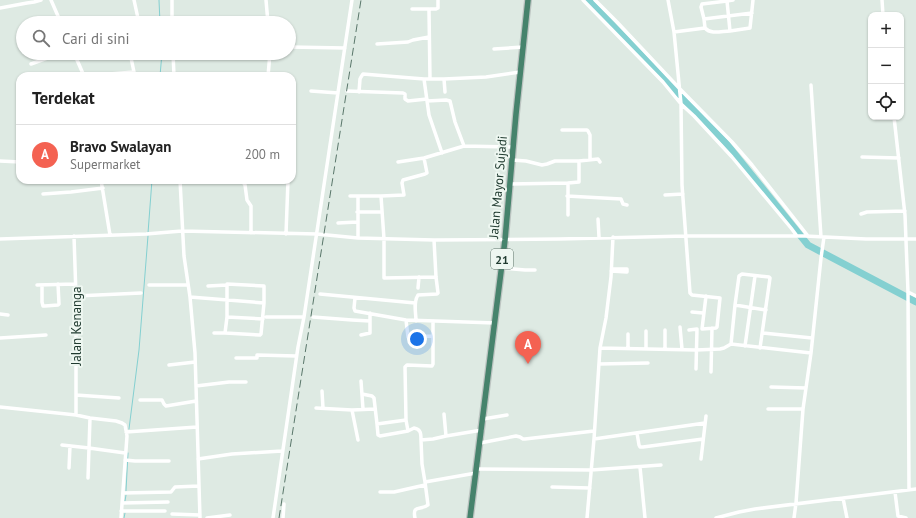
<!DOCTYPE html>
<html lang="id">
<meta charset="utf-8">
<style>
:root{--surface:#fff;--page:#f2f2f2;--text:#222;--muted:#767676;--line:#e0e0e0;--accent:#f46252}
body{margin:0;font-family:"PT Sans",sans-serif;background:var(--page);color:var(--text)}
.controls{position:absolute;right:12px;top:12px;display:grid;overflow:hidden;border-radius:8px;box-shadow:0 1px 3px #0004}
.controls button{width:36px;height:36px;display:grid;place-items:center;padding:0;border:0;border-bottom:1px solid var(--line);background:var(--surface);color:var(--text);font:20px sans-serif}
.you{position:absolute;left:417px;top:339px;width:14px;height:14px;margin:-10px;border:3px solid #fff;border-radius:50%;background:#1a73e8;box-shadow:0 0 0 6px #1a73e833}
.badge{display:grid;place-items:center;width:26px;height:26px;border-radius:50%;background:var(--accent);color:#fff;font-size:13px;font-weight:700}
.pin{position:absolute;translate:-50% -33px;filter:drop-shadow(0 1px 2px #0008)}
.pin::after{content:'';position:absolute;top:21px;width:14px;height:12px;background:inherit;clip-path:polygon(0 0,100% 0,50% 100%)}
.list{margin:0;padding:0;list-style:none}
h2{display:flex;justify-content:space-between;align-items:center;height:52px;margin:0;padding:0 16px;font-size:17px}
h2 small{font-size:13px;font-weight:400;color:var(--muted)}
.list li{display:grid;grid-template-columns:26px 1fr auto;gap:12px;align-items:center;box-sizing:border-box;height:60px;padding:0 16px;border-top:1px solid var(--line)}
.list b{display:block;font-size:15px;white-space:nowrap}
.list p{margin:0;font-size:13px;white-space:nowrap;color:var(--muted)}
.list em{font-size:13px;font-style:normal;color:var(--muted)}
.icon{flex:none;width:22px;height:22px;fill:none;stroke:currentColor;stroke-width:2;stroke-linecap:round;stroke-linejoin:round}
.map{position:relative;flex:none;width:916px;height:518px;overflow:hidden}
.search{position:absolute;background:var(--surface);box-shadow:0 1px 3px #0004;left:16px;top:16px;width:280px;height:44px;display:flex;align-items:center;gap:10px;box-sizing:border-box;padding:0 14px;border-radius:22px;color:var(--muted);font-size:15px}
.panel{position:absolute;background:var(--surface);box-shadow:0 1px 3px #0004;left:16px;top:72px;width:280px;height:112px;border-radius:12px}
.map>svg:first-child{display:block}
.lines{fill:none;stroke-linecap:round;stroke-linejoin:round}
.stream{stroke:#84d0d1;stroke-width:1}
.river{stroke:#84d0d1;stroke-width:7}
.trunk-casing{stroke:#bcc4c1;stroke-width:8}
.minor{stroke:#fff;stroke-width:3.5}
.trunk{stroke:#46836c;stroke-width:5.5}
.rail{stroke:#59766a;stroke-width:1;stroke-dasharray:8 4;stroke-linecap:butt}
.labels{text-anchor:middle;dominant-baseline:central;stroke-width:4;stroke-linejoin:round;paint-order:stroke}
.shield{fill:#eef7f1;stroke:#5d7369;stroke-width:1}
.shield-label{font-size:12px;font-weight:bold;fill:#1f3a2f}
.street-label{font-size:13px;fill:#1f3a2f;stroke:#eef7f1}
</style>
<div class="map">
<svg width="916" height="518" viewBox="0 0 916 518">
<rect width="100%" height="100%" fill="#deeae3"/>
<g class="lines">
<path class="stream" d="M 159,0 L 160,23
M 160,76 L 162,53
M 148,233 L 152,180
M 129,429 L 139,350 L 148,236
M 126,491 L 128,453
M 125,501 L 126,495
M 124,518 L 125,513"/>
<path class="river" d="M 588,0 L 725,142 L 808,245 L 916,302"/>
<defs>
<path id="trunk" d="M 470,518 L 505,240 L 516,114 L 528,0"/>
</defs>
<use href="#trunk" class="trunk-casing"/>
<path class="minor" d="M 51,0 L 61,23
M 134,0 L 139,23
M 172,0 L 172,23
M 266,0 L 268,23
M 583,0 L 663,82 L 681,104 L 694,116 L 732,157 L 791,228 L 797,236
M 595,0 L 617,22 L 679,88 L 732,142 L 752,165 L 808,236
M 668,0 L 674,32 L 681,104 L 682,185 L 690,293 L 692,295 L 720,298 L 717,327 L 716,328 L 702,329 L 706,296
M 882,0 L 883,15
M 0,8 L 27,3 L 34,2 L 41,0
M 412,9 L 429,9
M 704,19 L 701,7 L 702,4 L 727,1
M 705,28 L 704,19 L 752,13
M 730,31 L 750,28 L 753,0
M 674,32 L 705,28 C 711,35 722,31 730,31 L 727,1 L 733,0
M 377,44 L 408,42 L 413,40 L 429,37
M 289,47 L 345,48
M 494,49 L 523,47
M 74,53 L 84,76
M 173,53 L 174,76
M 31,64 L 61,53
M 84,76 L 134,72 L 130,53
M 268,76 L 270,53
M 424,79 L 429,115 L 442,153
M 430,79 L 429,11 L 430,9 L 436,9 L 438,8 L 438,0
M 444,79 L 445,92
M 811,85 L 821,237
M 311,91 L 338,93
M 347,91 L 403,93 L 405,94 L 405,99 L 408,101 L 427,99
M 359,92 L 360,79 L 361,77 L 363,74 L 424,79 L 444,79 L 486,77 L 520,72
M 427,101 L 446,100 L 450,101 L 455,122 L 464,146 L 513,147
M 894,117 L 905,215 L 908,292 L 909,490
M 562,130 L 587,130 L 588,131 L 590,135 L 590,160
M 862,157 L 899,158
M 512,160 L 526,161 L 542,165 L 547,164 L 555,161 L 579,161 L 579,182 L 568,183
M 0,161 L 20,162
M 579,161 L 598,159 L 600,162
M 398,162 L 424,158 L 464,146
M 101,180 L 110,235
M 180,180 L 184,256 L 190,297 L 195,353 L 200,518
M 242,180 L 245,185 L 247,200 L 251,206 L 251,233
M 510,184 L 568,183 L 568,215
M 43,194 L 71,192 L 103,188
M 665,195 L 683,194
M 350,196 L 358,196
M 381,196 L 404,195 L 402,183 L 403,180 L 425,174 L 427,173 L 424,158
M 567,196 L 621,199 L 623,204 L 627,205
M 357,212 L 382,212
M 861,214 L 867,212 L 905,211
M 598,219 L 599,237
M 338,223 L 357,222
M 286,234 L 288,180
M 74,236 L 76,296 L 76,415
M 358,238 L 358,196 L 381,196 L 384,239 L 384,278 L 436,277
M 0,239 L 146,234 L 182,231 L 317,234 L 358,238 L 434,240 L 559,239 L 686,236 L 805,236 L 866,239 L 916,239
M 501,268 L 525,270 L 535,270
M 611,271 L 627,272 L 627,269 L 612,269
M 227,284 L 264,286 L 264,303 L 261,334 L 260,335 L 225,333 L 227,317 Z
M 37,285 L 75,284
M 42,285 L 42,302 L 43,306 L 45,306 L 58,305 L 59,304 L 58,284
M 149,285 L 188,285
M 208,286 L 227,285
M 418,288 L 419,277
M 908,292 L 916,296
M 320,294 L 415,303
M 76,296 L 141,293
M 190,297 L 264,303
M 355,298 L 354,308 L 355,311 L 406,320 L 495,323
M 735,305 L 766,310
M 692,312 L 703,313
M 0,314 L 8,315
M 227,317 L 263,319
M 266,317 L 304,317
M 313,317 L 352,320 L 370,321 L 370,313
M 406,320 L 408,337 L 433,336
M 416,321 C 416,313 413,302 418,295 L 437,294 L 438,293 L 436,277 L 434,240
M 433,322 L 433,364 L 432,366 L 407,365 L 405,367 L 406,420 L 408,431 L 414,428 C 421,429 421,434 421,440 L 433,439 L 446,436 L 482,430
M 680,327 L 682,349
M 665,330 L 665,349
M 689,330 L 697,329
M 646,331 L 646,349
M 214,333 L 225,333
M 763,333 L 812,338
M 628,334 L 628,348
M 361,335 L 370,333 L 370,321
M 0,338 L 46,335
M 731,344 L 735,305 L 739,276 L 742,274 L 769,277 L 770,278 L 760,348
M 745,346 L 755,276
M 600,348 L 696,350 L 720,349 L 724,348 L 731,344 L 811,353
M 236,358 L 257,358 L 257,355 L 296,356
M 599,364 L 648,363
M 169,365 L 195,362
M 696,369 L 697,329
M 711,372 L 712,328
M 361,381 L 363,409
M 196,386 L 229,382 L 246,382
M 771,387 L 806,388
M 322,391 L 323,408
M 362,394 L 372,396 L 374,398 L 377,424
M 76,395 L 119,398
M 140,400 L 162,400 L 164,404 L 166,406 L 196,401
M 0,407 L 76,415 L 90,418 L 116,421 L 122,423 L 125,425 L 127,436 L 121,518
M 316,408 L 352,410 L 375,409
M 768,409 L 803,409
M 352,410 L 358,440
M 444,414 L 446,436
M 483,419 L 507,415
M 406,420 L 377,424 L 378,435 L 380,436 L 408,431
M 126,432 L 197,427
M 637,433 L 639,445 L 640,447 L 643,447 L 703,439
M 594,439 L 705,423
M 421,440 L 422,464 L 425,482
M 480,443 L 516,436 L 520,437 L 523,439 L 525,439 L 594,431
M 62,445 L 89,448 L 125,453
M 198,459 L 232,454 L 282,451
M 701,459 L 706,416
M 125,460 L 135,461 L 169,461
M 640,467 L 645,518
M 69,468 L 70,446
M 477,469 L 591,470 L 661,465
M 88,478 L 90,418
M 552,487 L 590,488
M 380,492 L 394,492 L 425,485
M 895,492 L 898,516 L 906,518
M 123,493 L 171,492 L 175,487 L 199,486
M 843,498 L 847,518
M 122,503 L 168,502
M 121,511 L 165,511
M 172,514 L 200,515
M 207,518 L 230,515
M 273,518 L 298,347 L 304,317 L 352,0
M 283,518 L 284,504
M 415,518 C 412,504 421,511 428,505 L 425,482 L 476,473
M 587,518 L 594,439 L 600,348 L 606,318 L 611,277 L 613,237
M 716,518 L 739,512 L 755,509 L 916,489
M 794,518 L 796,503 L 803,409 L 811,353 L 821,258 L 824,237"/>
<use href="#trunk" class="trunk"/>
<path class="rail" d="M 279,518 L 361,0"/>
</g>
<g class="labels">
<rect class="shield" x="491" y="249" width="22" height="20" rx="3"/>
<g class="shield-label">
<text x="502" y="259">21</text>
</g>
<g class="street-label">
<text transform="translate(498 187) rotate(-85)">Jalan Mayor Sujadi</text>
<text transform="translate(76 326) rotate(-90)">Jalan Kenanga</text>
</g>
</g>
</svg>
<div class="controls">
<button>+</button>
<button>−</button>
<button><svg class="icon" aria-label="locate" viewBox="0 0 24 24"><circle cx="12" cy="12" r="6"/><path d="M12 2v4M12 18v4M2 12h4M18 12h4"/></svg></button>
</div>
<div class="you"></div>
<div class="pin badge" style="left:528px;top:364px">A</div>
<div class="search"><svg class="icon" aria-label="search" viewBox="0 0 24 24"><circle cx="10" cy="10" r="6"/><path d="M15 15l6 6"/></svg>Cari di sini</div>
<section class="panel">
<h2>Terdekat<small></small></h2>
<ul class="list">
<li><span class="badge">A</span><div><b>Bravo Swalayan</b><p>Supermarket</p></div><em>200 m</em></li>
</ul>
</section>
</div>
